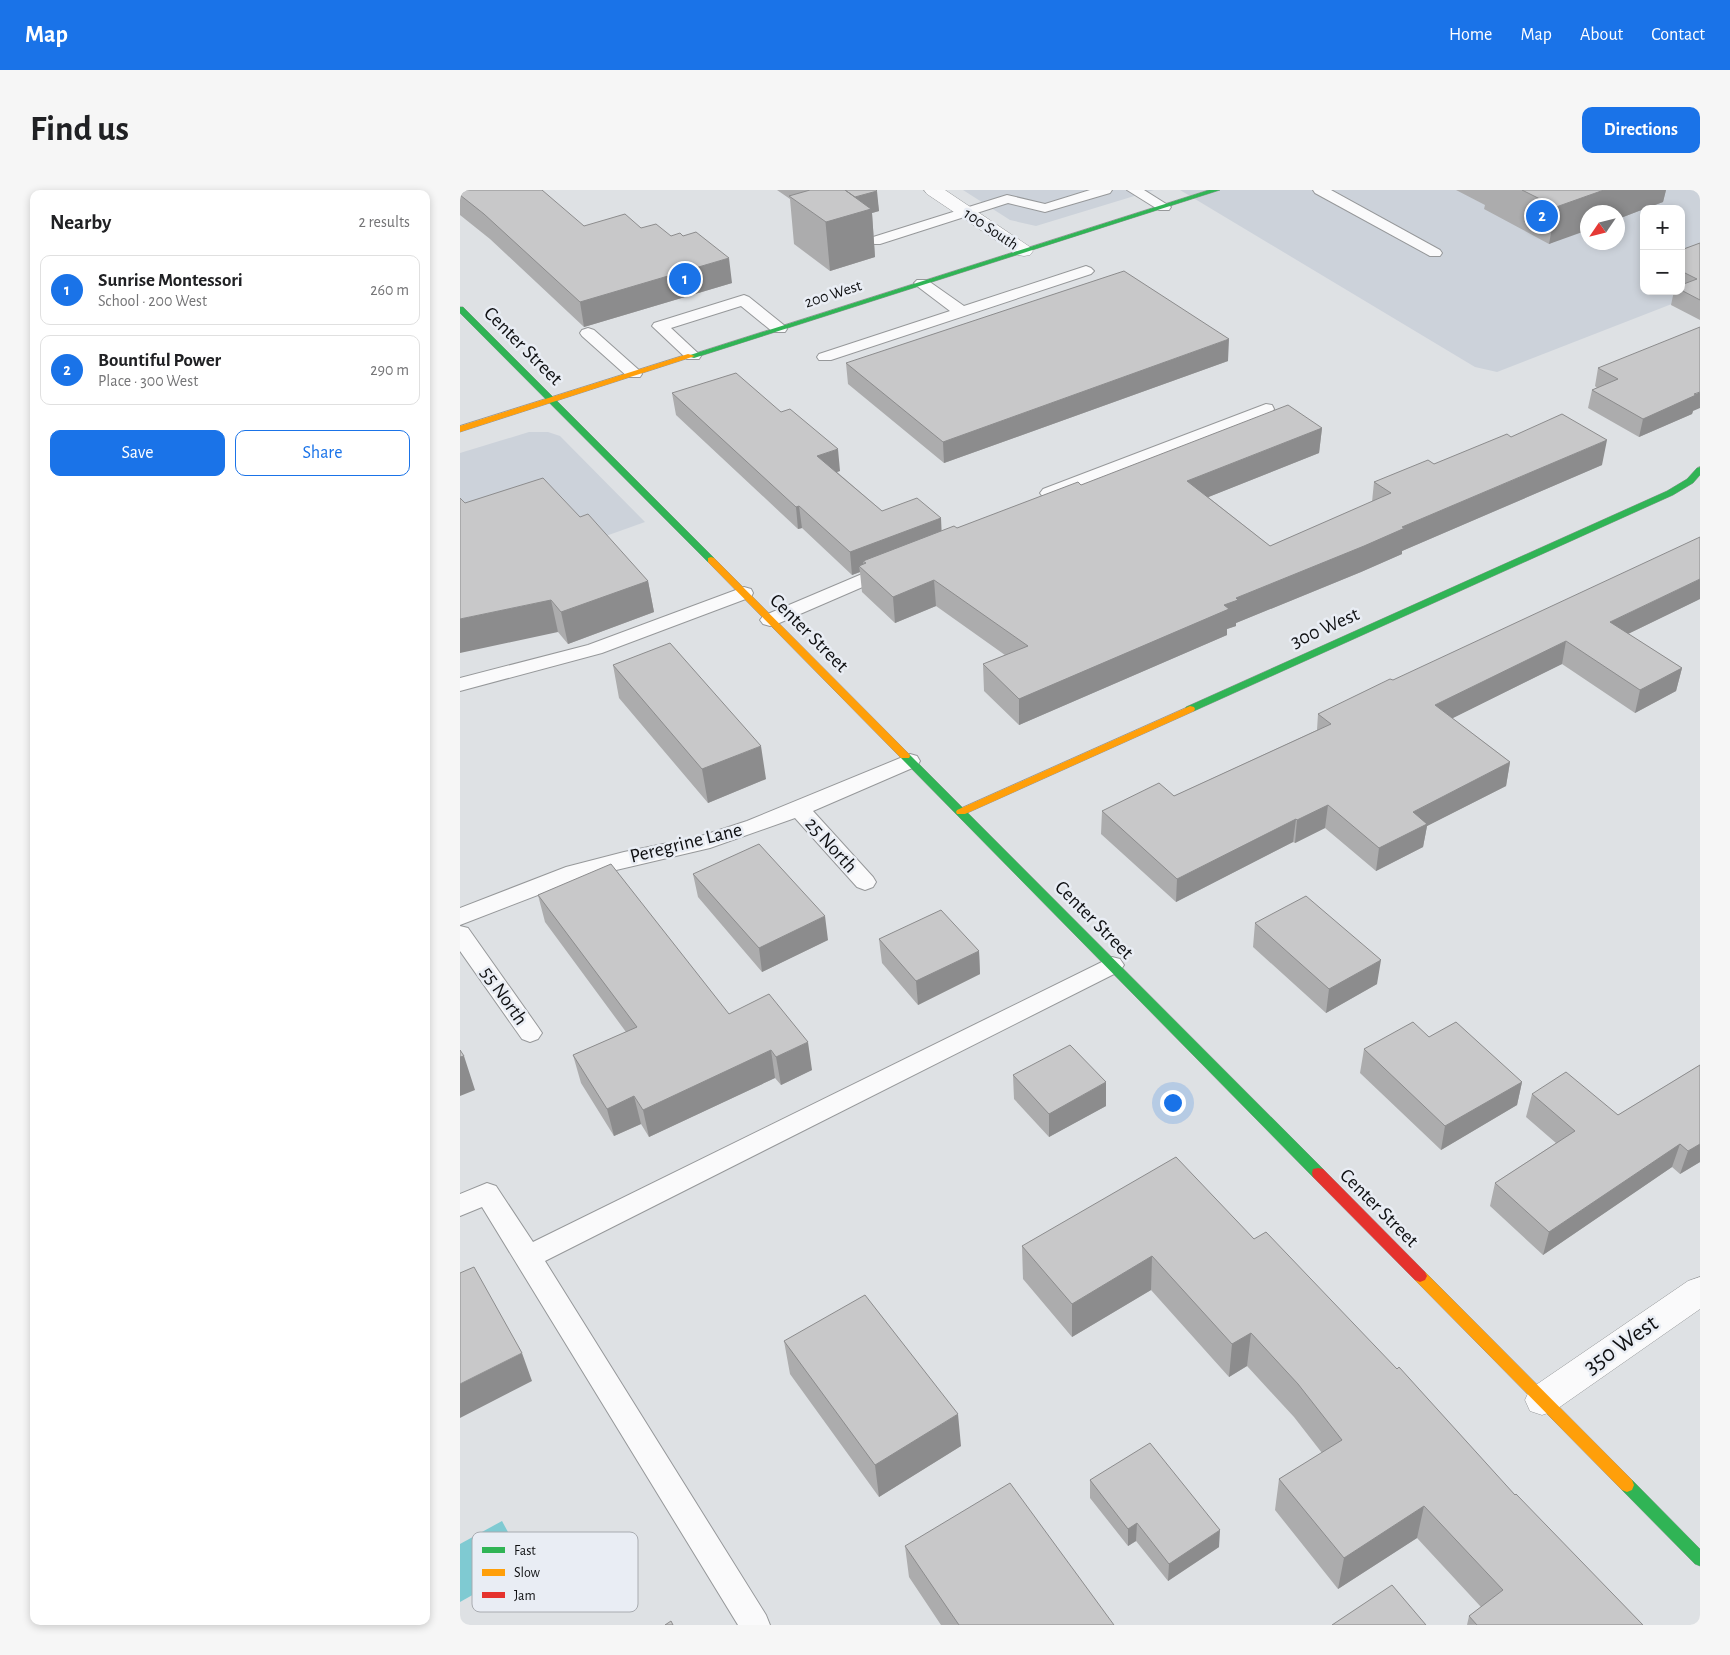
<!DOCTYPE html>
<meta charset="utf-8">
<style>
:root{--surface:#fff;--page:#f6f6f6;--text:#202124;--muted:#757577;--line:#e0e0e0;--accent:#1a73e8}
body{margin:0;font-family:"Alegreya Sans",sans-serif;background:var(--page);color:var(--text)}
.controls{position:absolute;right:15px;top:15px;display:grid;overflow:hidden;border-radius:10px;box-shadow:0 2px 8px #0003}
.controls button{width:45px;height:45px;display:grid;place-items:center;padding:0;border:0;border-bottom:1px solid var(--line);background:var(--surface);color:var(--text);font:25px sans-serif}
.compass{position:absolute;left:1120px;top:15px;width:45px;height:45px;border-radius:50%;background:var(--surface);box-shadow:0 2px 8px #0003;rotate:235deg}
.you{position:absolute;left:712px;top:912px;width:18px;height:18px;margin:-12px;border:4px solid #fff;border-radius:50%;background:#1a73e8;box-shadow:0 0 0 8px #1a73e833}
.badge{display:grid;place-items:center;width:32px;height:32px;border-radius:50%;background:var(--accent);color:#fff;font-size:16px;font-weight:700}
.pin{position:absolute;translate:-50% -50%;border:2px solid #fff;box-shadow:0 1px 5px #0006}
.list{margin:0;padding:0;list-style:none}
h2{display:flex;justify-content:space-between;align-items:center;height:65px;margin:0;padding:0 20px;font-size:21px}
h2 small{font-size:16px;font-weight:400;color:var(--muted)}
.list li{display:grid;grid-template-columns:32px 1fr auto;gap:15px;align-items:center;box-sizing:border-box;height:70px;margin:0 10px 10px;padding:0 10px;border:1px solid var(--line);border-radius:10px}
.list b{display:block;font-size:19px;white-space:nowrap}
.list p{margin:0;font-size:16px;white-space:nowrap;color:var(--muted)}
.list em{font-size:16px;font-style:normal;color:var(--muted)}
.actions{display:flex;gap:10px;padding:15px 20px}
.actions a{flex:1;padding:11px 0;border:1px solid var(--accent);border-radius:10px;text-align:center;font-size:18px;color:var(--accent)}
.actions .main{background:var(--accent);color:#fff}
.map{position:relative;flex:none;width:1240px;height:1435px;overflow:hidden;border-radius:10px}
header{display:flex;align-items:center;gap:30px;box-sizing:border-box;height:70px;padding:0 25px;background:var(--accent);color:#fff}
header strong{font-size:24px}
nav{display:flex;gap:28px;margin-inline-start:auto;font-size:18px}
.intro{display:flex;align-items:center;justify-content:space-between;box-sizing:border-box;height:120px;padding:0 30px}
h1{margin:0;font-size:35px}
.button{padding:12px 22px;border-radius:10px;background:var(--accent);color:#fff;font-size:18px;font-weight:700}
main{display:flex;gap:30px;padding:0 30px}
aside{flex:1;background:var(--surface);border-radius:10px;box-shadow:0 2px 8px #0003}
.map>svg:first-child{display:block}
.built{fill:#ccd2da;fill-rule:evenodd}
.water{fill:#7fcad2}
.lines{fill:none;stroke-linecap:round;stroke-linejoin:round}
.lane-casing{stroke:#96989a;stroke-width:2}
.street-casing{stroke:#96989a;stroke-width:1}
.fast-casing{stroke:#96989a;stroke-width:1}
.slow-casing{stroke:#96989a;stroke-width:1}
.jam-casing{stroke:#96989a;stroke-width:1}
.lane{fill:#fafafb;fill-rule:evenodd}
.street{fill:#fafafb;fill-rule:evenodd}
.fast{fill:#30b455;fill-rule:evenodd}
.slow{fill:#ff9f0a;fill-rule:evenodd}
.jam{fill:#e5322d;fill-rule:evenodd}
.wall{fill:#acacad}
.shaded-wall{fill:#8c8c8d}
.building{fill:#c8c8c9;stroke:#8c8c8d}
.labels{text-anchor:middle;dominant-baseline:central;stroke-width:5;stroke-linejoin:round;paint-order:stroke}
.far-street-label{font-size:16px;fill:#0f1012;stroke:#e9edf4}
.street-label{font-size:20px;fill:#0f1012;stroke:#e9edf4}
.near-street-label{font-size:24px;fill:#0f1012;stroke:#e9edf4}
.key{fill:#e9edf4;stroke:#a8abb0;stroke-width:1}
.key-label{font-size:14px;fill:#0f1012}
</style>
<header>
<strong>Map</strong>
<nav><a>Home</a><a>Map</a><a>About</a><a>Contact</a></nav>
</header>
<div class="intro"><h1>Find us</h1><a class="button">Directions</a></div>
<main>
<aside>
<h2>Nearby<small>2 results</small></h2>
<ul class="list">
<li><span class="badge">1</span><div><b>Sunrise Montessori</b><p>School · 200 West</p></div><em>260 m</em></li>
<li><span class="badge">2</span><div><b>Bountiful Power</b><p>Place · 300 West</p></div><em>290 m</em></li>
</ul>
<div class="actions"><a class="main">Save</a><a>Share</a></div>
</aside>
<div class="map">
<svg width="1240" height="1435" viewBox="0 0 1240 1435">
<rect width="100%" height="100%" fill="#dee1e4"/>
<path class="built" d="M 503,0 L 694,0 L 576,36 L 550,30 Z
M 720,0 L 1240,0 L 1240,103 L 1037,182 L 1015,177 ZM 1184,19 L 1221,19 L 1221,101 L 1184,101 ZM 1128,22 L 1158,22 L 1158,52 L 1128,52 Z
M 69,242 L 88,242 L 100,246 L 185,332 L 0,398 L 0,263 Z"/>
<path class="water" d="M 42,1331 L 66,1375 L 0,1412 L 0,1354 Z"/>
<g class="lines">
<defs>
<path id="lane" d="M 630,0 L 652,0 L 650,3 L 585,22 L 548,13 L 420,54 L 410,54 L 408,51 L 410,48 L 547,5 L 585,14 Z
M 667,0 L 684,0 L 711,17 L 709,20 L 699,20 Z
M 853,0 L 871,0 L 980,60 L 982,63 L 980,66 L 970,66 L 855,3 Z
M 626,76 L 631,78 L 634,81 L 631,84 L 371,170 L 359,170 L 357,167 L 359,164 L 490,121 L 457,96 L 454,93 L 457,90 L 467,90 L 504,116 Z
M 284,105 L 289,107 L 325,136 L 327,139 L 325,142 L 313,142 L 281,116 L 211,138 L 241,166 L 239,169 L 227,169 L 192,136 L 194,133 Z
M 128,138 L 134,140 L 180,181 L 182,184 L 180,187 L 168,187 L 122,146 L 120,143 L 122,140 Z
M 806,214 L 812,215 L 814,219 L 812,223 L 595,307 L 589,308 L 583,307 L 580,303 L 583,299 Z
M 428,373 L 435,375 L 437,379 L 435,383 L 317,434 L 310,436 L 303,434 L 300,430 L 303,426 Z
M 284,397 L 291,399 L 293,403 L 291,407 L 142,463 L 0,501 L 0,488 L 128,455 Z
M 450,564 L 457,566 L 460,571 L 457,576 L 353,621 L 413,687 L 416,692 L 413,697 L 405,700 L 397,697 L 335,628 L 250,658 L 122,688 L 0,735 L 0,718 L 106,677 L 164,662 L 238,647 L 287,631 Z
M 0,736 L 8,738 L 78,837 L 82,843 L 78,849 L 70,852 L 62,849 L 0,761 Z
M 652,767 L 660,769 L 664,775 L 660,781 L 85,1071 L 306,1425 L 310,1435 L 278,1435 L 22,1017 L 0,1026 L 0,1004 L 27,993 L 36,996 L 73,1052 Z"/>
<path id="street" d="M 464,0 L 485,0 L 570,57 L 573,61 L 570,65 L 564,66 L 558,65 L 467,4 Z
M 1240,1087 L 1240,1119 L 1094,1221 L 1082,1225 L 1070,1221 L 1065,1210 L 1070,1199 L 1228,1091 Z"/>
<path id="fast" d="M 749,0 L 760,0 L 234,168 L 227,166 Z
M 0,117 L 3,117 L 254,368 L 254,372 L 248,372 L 0,123 Z
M 1240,277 L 1240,285 L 1233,293 L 1213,305 L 734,521 L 726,521 L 725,519 L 726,517 L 1207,301 L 1227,289 L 1237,278 Z
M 445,563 L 449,564 L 863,979 L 864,983 L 863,987 L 858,988 L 853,987 L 441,568 L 440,566 Z
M 1167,1288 L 1172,1290 L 1240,1359 L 1240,1376 L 1235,1374 L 1162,1300 L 1160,1295 L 1162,1290 Z"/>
<path id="slow" d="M 228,164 L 235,166 L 0,242 L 0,236 Z
M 251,367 L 254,368 L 449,564 L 450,566 L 449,568 L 441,568 L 248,372 L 248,368 Z
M 730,516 L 734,517 L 735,519 L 734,521 L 505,624 L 497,624 L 496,622 L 497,620 Z
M 960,1080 L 965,1082 L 1172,1290 L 1174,1295 L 1172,1300 L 1167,1302 L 1162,1300 L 955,1090 L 953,1086 L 955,1082 Z"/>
<path id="jam" d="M 858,978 L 863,979 L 965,1082 L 967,1086 L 965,1090 L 960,1092 L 955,1090 L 853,987 L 852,983 L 853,979 Z"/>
</defs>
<use href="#lane" class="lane-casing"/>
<use href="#street" class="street-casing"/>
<use href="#fast" class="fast-casing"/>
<use href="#slow" class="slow-casing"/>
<use href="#jam" class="jam-casing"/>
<use href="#lane" class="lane"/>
<use href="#street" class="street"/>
<use href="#fast" class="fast"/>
<use href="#slow" class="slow"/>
<use href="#jam" class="jam"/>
</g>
<path class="wall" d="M 0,0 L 124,36 L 181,38 L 211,46 L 272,93 L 124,137 L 30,49 L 0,25 Z
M 317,0 L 416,0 L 419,21 L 412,23 L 415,67 L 370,81 L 334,54 L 330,9 Z
M 996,0 L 1206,0 L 1203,12 L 1184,19 L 1158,29 L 1158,22 L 1089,54 L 1024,19 L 1025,15 Z
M 1240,53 L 1240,130 L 1211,115 L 1214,101 L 1221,101 L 1221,60 Z
M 768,171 L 484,273 L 388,194 L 386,173 Z
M 1138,178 L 1233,221 L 1232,224 L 1179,247 L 1128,218 L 1132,200 L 1137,198 L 1135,196 Z
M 212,203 L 321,222 L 380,281 L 377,282 L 422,321 L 481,328 L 481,341 L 497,338 L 621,295 L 862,238 L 859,263 L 748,307 L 810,356 L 912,312 L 914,292 L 974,274 L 1051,247 L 1142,275 L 942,361 L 942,364 L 901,382 L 776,433 L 776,436 L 767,439 L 767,445 L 559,535 L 524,501 L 523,474 L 545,465 L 476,416 L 435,433 L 402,402 L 400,382 L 392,385 L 342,338 L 338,339 L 216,225 Z
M 5,313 L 120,327 L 188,391 L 194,422 L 108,454 L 98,442 Z
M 1240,409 L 1168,444 L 1222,478 L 1216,501 L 1175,523 L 1102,474 L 992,528 L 1050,572 L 1046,596 L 967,636 L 963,657 L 916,681 L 865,638 L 835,653 L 833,652 L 716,712 L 641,644 L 642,621 L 714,606 L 857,540 L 858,524 L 933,490 Z
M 153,475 L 306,589 L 248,613 L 159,508 Z
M 233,684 L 368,750 L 302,782 L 238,707 Z
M 78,705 L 269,824 L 352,880 L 321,895 L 315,888 L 189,947 L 181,934 L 154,946 L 121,893 L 113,865 L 166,842 L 85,732 Z
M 795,733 L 917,794 L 866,823 L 793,757 Z
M 419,749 L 519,761 L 520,784 L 458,815 L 422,773 Z
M 969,847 L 1062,892 L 1057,915 L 981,960 L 900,883 L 904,859 Z
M 1240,875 L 1240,972 L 1220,984 L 1212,977 L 1083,1065 L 1030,1016 L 1035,993 L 1096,953 L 1066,927 L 1072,904 L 1158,925 Z
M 553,885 L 646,916 L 589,947 L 554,909 Z
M 794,1049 L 1055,1305 L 1183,1435 L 1007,1435 L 1009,1426 L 1021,1417 L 957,1348 L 878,1399 L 815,1320 L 819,1289 L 862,1263 L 834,1227 L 787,1176 L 769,1187 L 691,1100 L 612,1147 L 563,1089 L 562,1056 Z
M 324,1151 L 501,1256 L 419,1307 L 330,1184 Z
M 630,1290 L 759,1357 L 708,1391 L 676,1351 L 668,1356 L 630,1308 Z
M 445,1356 L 654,1435 L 481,1435 L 449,1387 Z"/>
<path class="shaded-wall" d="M 1144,0 L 1206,0 L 1203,12 L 1184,19 L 1158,29 L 1158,22 L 1128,22 L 1128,40 L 1089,54 L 1096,17 Z
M 417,1 L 419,21 L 412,23 L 415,67 L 370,81 L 364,16 Z
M 269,68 L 272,93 L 124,137 L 120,112 Z
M 769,149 L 768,171 L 484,273 L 483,252 Z
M 1240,202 L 1240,218 L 1233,221 L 1232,224 L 1179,247 L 1183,229 Z
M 862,238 L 859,263 L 726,316 L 727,291 Z
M 1147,250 L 1142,275 L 942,361 L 942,364 L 901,382 L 776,433 L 776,436 L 767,439 L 767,445 L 559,535 L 559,509 L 764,415 L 776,408 L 942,337 Z
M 378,259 L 380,281 L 360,287 L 357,266 Z
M 339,316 L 342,338 L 338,339 L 336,317 Z
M 481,328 L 482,350 L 406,373 L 403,371 L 404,380 L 399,376 L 400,382 L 392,385 L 390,362 Z
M 1240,389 L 1240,409 L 1145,455 L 1150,432 Z
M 474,390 L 476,416 L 435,433 L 433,407 Z
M 188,391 L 194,422 L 108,454 L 101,422 Z
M 91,410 L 98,442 L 0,463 L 0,429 Z
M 1106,451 L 1102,474 L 971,539 L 975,515 Z
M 1222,478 L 1216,501 L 1175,523 L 1180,500 Z
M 301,556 L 306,589 L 248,613 L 242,579 Z
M 1050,572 L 1046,596 L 967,636 L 963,657 L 916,681 L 919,658 L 953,622 Z
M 868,615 L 865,638 L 835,653 L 837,630 Z
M 836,629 L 833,652 L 716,712 L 717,689 Z
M 365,726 L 368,750 L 302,782 L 299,758 Z
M 519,761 L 520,784 L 458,815 L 456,791 Z
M 921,770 L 917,794 L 866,823 L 869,799 Z
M 348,852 L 352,880 L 321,895 L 316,867 Z
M 311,860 L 315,888 L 189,947 L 183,920 Z
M 4,866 L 15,900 L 0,906 L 0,867 Z
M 646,892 L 646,916 L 589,947 L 589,924 Z
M 1062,892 L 1057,915 L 981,960 L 985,936 Z
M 174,906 L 181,934 L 154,946 L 147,919 Z
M 1220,954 L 1212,977 L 1083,1065 L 1089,1042 Z
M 1240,954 L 1240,972 L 1220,984 L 1228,961 Z
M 692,1066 L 691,1100 L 612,1147 L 612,1114 Z
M 791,1143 L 787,1176 L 769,1187 L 772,1154 Z
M 62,1163 L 72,1191 L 0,1228 L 0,1194 Z
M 498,1224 L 501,1256 L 419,1307 L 415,1275 Z
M 964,1316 L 957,1348 L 878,1399 L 884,1368 Z
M 677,1333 L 676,1351 L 668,1356 L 668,1339 Z
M 760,1340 L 759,1357 L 708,1391 L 709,1374 Z"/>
<path class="building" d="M 0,0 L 82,0 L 124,36 L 165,24 L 181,38 L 196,34 L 211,46 L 220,43 L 223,46 L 236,42 L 269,68 L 120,112 L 24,24 L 0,5 Z
M 350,0 L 385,0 L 411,19 L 366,32 L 329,6 Z
M 385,0 L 416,0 L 417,1 L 395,7 Z
M 1062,0 L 1144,0 L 1096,17 Z
M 1240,53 L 1240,110 L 1221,100 L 1221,95 L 1237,89 L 1221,81 L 1221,60 Z
M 664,81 L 769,149 L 483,252 L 386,173 Z
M 1240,137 L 1240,202 L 1234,204 L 1236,205 L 1183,229 L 1132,200 L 1158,189 L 1138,178 Z
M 276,183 L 321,222 L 330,219 L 378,259 L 357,266 L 422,321 L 457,308 L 481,328 L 390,362 L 339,316 L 336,317 L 212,203 Z
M 828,215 L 862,238 L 727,291 L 810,356 L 931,303 L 914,292 L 968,270 L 974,274 L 1047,244 L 1051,247 L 1102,224 L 1147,250 L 942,337 L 945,338 L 904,356 L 776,408 L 778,410 L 764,415 L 769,419 L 559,509 L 523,474 L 568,456 L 474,390 L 433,407 L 399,376 L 406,373 L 403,371 L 494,336 L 497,338 L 618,292 L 621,295 Z
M 83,288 L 120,327 L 128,324 L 188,391 L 101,422 L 91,410 L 0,429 L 0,308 L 5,313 Z
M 1240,347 L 1240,389 L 1150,432 L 1222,478 L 1180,500 L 1106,451 L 975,515 L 1050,572 L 953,622 L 967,634 L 919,658 L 868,615 L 837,630 L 836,629 L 717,689 L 642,621 L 699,593 L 714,606 L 871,534 L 858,524 L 930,489 L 933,490 Z
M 210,453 L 301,556 L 242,579 L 153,475 Z
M 299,654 L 365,726 L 299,758 L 233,684 Z
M 151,674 L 269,824 L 309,804 L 348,852 L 316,867 L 311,860 L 183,920 L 174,906 L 147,919 L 113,865 L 177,837 L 78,705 Z
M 846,706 L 921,770 L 869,799 L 795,733 Z
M 481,720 L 519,761 L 456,791 L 419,749 Z
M 953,832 L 969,847 L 996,832 L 1062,892 L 985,936 L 904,859 Z
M 610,855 L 646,892 L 589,924 L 553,885 Z
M 0,860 L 4,866 L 0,867 Z
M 1240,875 L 1240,954 L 1228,961 L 1220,954 L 1089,1042 L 1035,993 L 1115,941 L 1072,904 L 1106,882 L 1158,925 Z
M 716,967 L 794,1049 L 806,1042 L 937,1179 L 939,1177 L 1055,1305 L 1056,1304 L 1183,1435 L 1017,1435 L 1009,1426 L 1043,1400 L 964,1316 L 884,1368 L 819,1289 L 882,1250 L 838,1194 L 791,1143 L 772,1154 L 692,1066 L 612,1114 L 562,1056 Z
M 14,1077 L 62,1163 L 0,1194 L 0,1083 Z
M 405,1105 L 498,1224 L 415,1275 L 324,1151 Z
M 690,1253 L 760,1340 L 709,1374 L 677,1333 L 668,1339 L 630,1290 Z
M 550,1293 L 654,1435 L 499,1435 L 445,1356 Z
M 932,1395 L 966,1435 L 872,1435 Z
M 211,1431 L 213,1435 L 205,1435 Z"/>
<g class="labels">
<g class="far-street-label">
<text transform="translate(531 39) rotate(34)">100 South</text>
<text transform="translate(373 104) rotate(-18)">200 West</text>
</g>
<g class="street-label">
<text transform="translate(63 156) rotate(45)">Center Street</text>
<text transform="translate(865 438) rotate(-24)">300 West</text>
<text transform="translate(349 443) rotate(45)">Center Street</text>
<text transform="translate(226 653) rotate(-14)">Peregrine Lane</text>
<text transform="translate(371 655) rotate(48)">25 North</text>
<text transform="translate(634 730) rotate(45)">Center Street</text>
<text transform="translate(44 806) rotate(55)">55 North</text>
<text transform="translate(919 1018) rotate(45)">Center Street</text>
</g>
<g class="near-street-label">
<text transform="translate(1161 1155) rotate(-35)">350 West</text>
</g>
</g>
<rect x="12" y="1342" width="166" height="80" rx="8" class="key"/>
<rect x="22" y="1357" width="23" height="6" fill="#30b455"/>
<rect x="22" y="1379" width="23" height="7" fill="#ff9f0a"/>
<rect x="22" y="1402" width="23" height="6" fill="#e5322d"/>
<g class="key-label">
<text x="54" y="1365">Fast</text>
<text x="54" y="1387">Slow</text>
<text x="54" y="1410">Jam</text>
</g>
</svg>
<div class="controls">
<button>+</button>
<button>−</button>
</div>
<svg class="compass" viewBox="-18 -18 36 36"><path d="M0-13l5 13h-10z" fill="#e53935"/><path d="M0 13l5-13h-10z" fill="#757577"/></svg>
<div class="you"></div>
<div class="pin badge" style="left:225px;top:89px">1</div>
<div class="pin badge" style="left:1082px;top:26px">2</div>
</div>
</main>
